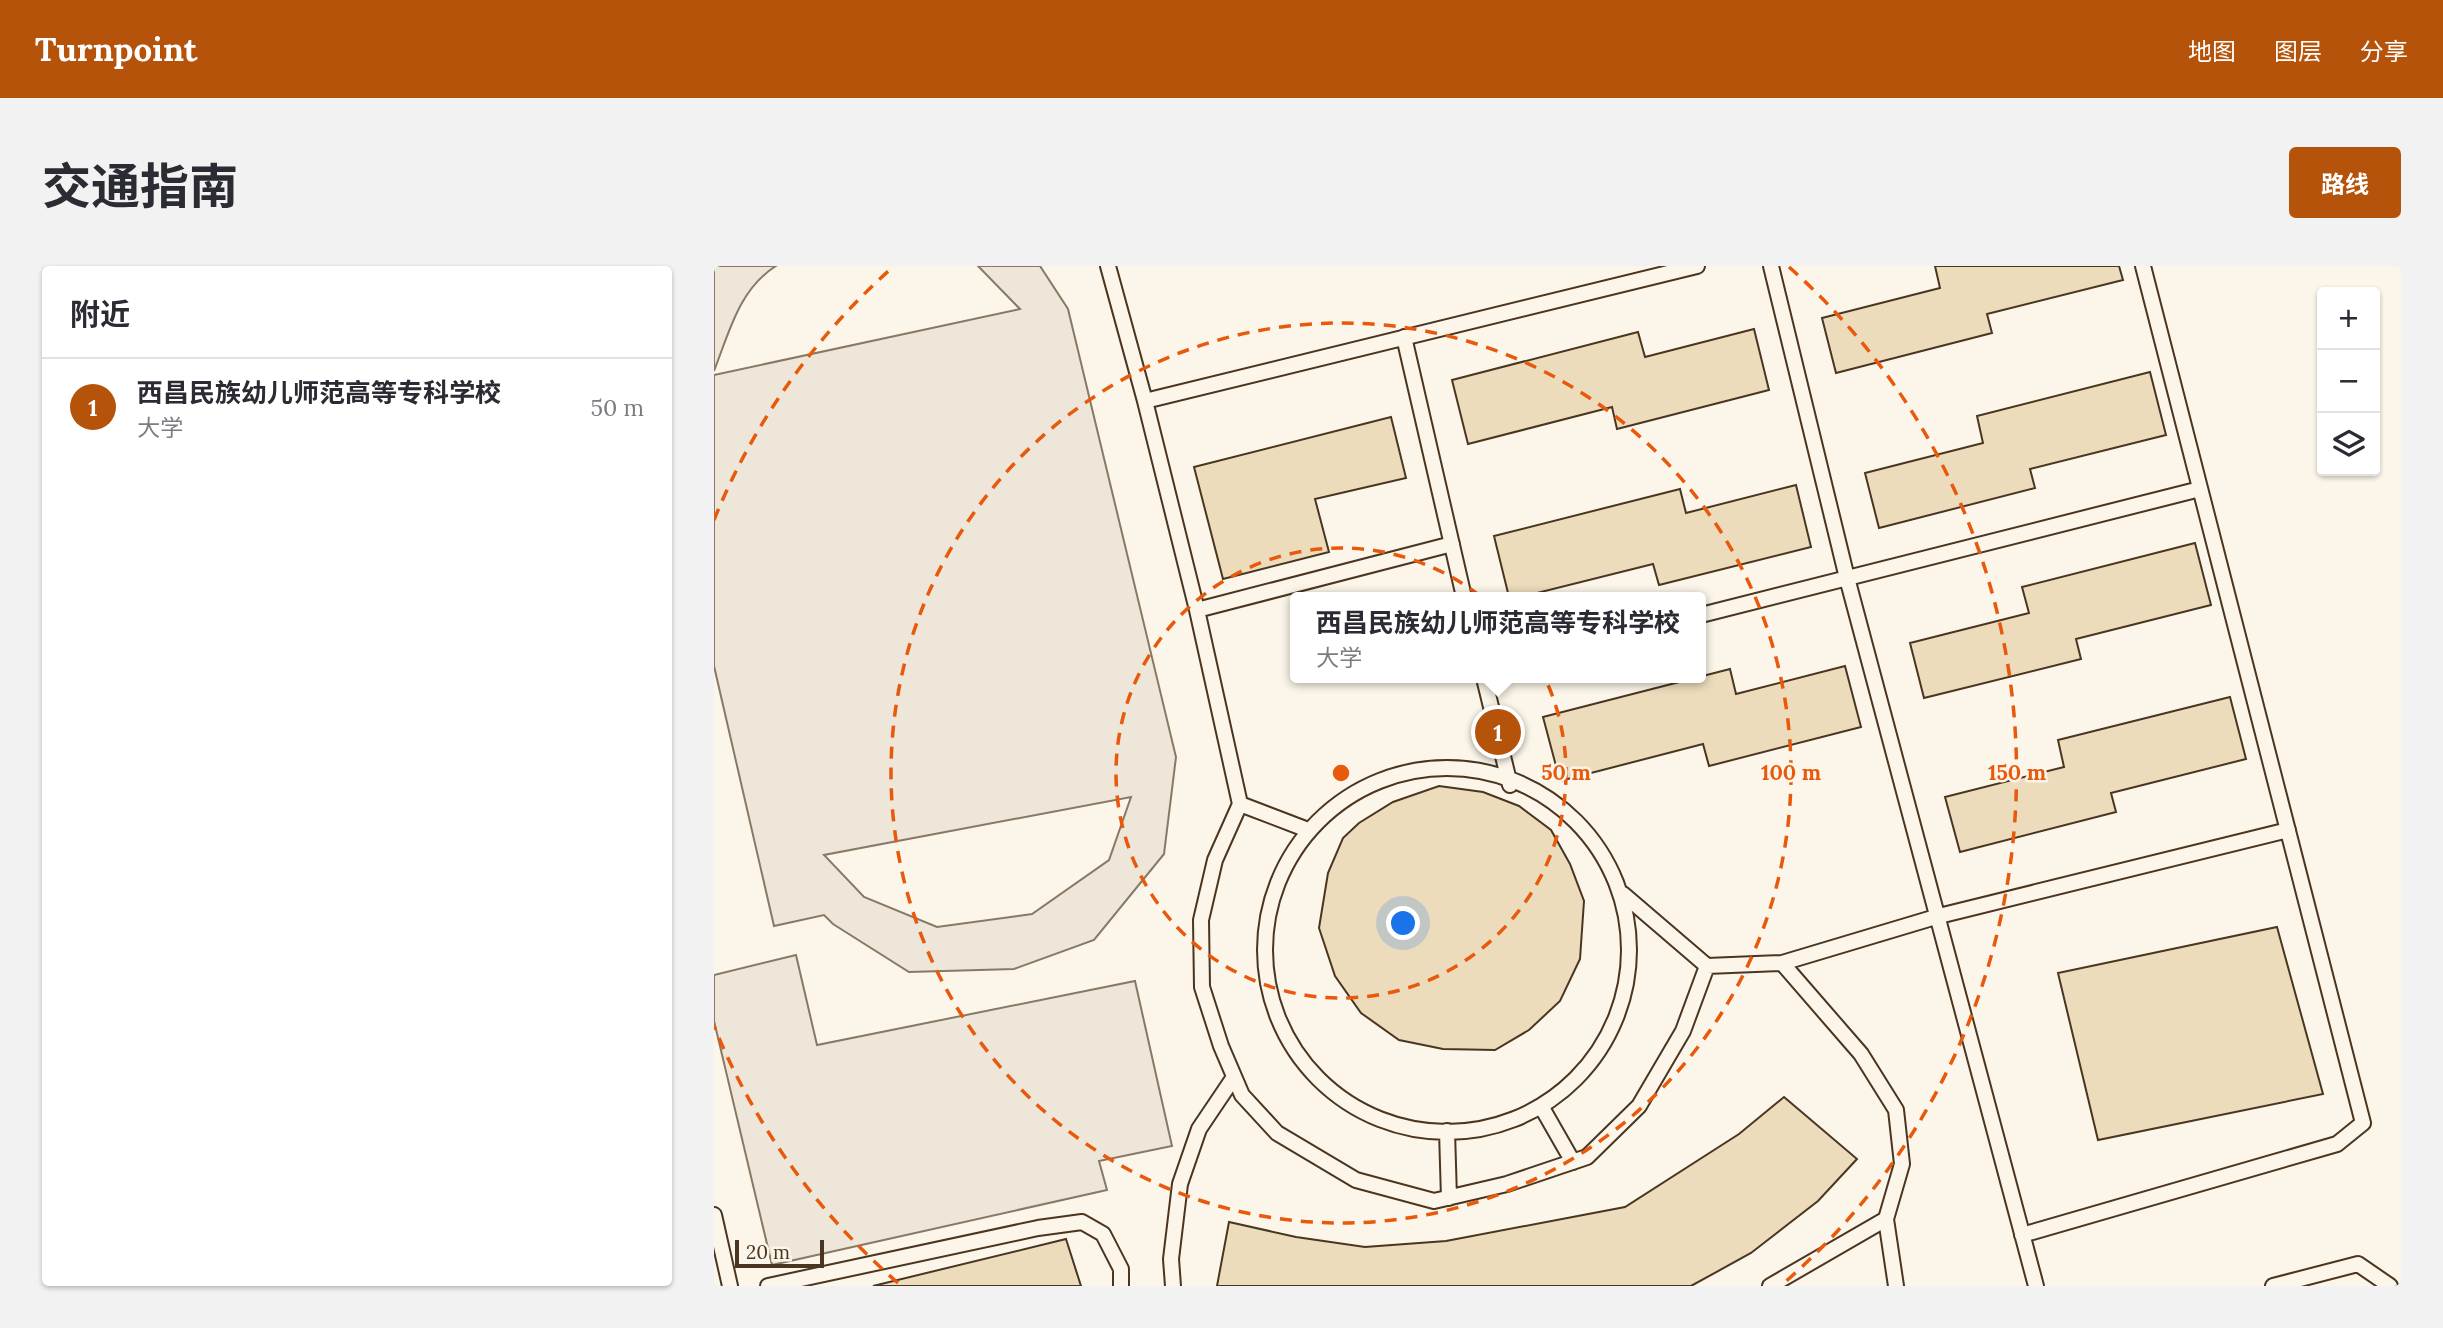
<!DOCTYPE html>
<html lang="zh">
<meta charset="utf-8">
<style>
:root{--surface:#fff;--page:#f2f2f3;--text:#2b2b33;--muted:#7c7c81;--line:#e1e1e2;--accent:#b45309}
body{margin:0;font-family:Lora,"Noto Sans SC",serif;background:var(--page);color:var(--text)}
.controls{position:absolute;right:21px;top:21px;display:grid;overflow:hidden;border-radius:7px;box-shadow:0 2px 5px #0004}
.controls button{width:63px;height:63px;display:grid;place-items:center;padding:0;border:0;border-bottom:2px solid var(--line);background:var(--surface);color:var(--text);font:35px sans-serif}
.scale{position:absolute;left:21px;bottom:18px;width:89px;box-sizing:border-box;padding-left:7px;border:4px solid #4a3520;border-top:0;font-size:19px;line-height:24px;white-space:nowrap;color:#4a3520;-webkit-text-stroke:5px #fbf6e9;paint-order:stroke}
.you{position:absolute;left:690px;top:658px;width:24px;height:24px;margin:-18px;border:5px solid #fff;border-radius:50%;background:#1a73e8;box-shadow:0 0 0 10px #1a73e833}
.badge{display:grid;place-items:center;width:46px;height:46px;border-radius:50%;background:var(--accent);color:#fff;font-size:23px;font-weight:700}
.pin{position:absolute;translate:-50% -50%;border:4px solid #fff;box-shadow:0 2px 7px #0006}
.popup{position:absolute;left:576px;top:326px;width:416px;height:91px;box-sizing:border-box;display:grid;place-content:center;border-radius:7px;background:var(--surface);filter:drop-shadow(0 2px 5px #0005);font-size:23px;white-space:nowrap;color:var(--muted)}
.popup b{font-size:26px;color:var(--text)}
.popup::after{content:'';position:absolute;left:50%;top:100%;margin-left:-14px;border:14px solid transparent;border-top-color:var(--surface)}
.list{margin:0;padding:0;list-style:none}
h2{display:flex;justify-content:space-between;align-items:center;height:91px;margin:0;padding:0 28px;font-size:30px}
h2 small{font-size:23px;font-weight:400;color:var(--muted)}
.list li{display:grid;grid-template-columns:46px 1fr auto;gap:21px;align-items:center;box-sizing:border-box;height:98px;padding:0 28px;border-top:2px solid var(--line)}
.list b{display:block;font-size:26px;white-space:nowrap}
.list p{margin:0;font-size:23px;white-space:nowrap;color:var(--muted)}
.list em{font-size:23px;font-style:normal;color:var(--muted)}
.icon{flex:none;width:38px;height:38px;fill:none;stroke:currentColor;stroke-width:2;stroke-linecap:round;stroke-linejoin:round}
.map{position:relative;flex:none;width:1687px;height:1020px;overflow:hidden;border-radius:7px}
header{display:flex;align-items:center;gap:42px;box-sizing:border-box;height:98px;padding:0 35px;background:var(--accent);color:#fff}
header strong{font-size:33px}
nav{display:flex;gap:38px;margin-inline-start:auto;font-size:24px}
.intro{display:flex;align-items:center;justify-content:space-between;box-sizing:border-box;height:168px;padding:0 42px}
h1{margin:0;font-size:49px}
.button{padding:18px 32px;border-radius:7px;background:var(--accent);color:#fff;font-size:24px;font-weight:700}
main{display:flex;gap:42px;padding:0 42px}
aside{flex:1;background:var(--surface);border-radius:7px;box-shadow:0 2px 5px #0004}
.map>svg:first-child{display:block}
.green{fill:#ede6d9;stroke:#887966;stroke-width:2;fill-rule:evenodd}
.building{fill:#ecdcbc;stroke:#4a3520;stroke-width:2}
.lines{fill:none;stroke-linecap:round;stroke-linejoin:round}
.service-casing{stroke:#4a3520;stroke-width:18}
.service{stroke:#fbf6e9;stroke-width:14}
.ring{fill:none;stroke:#e8590c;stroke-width:3.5;stroke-dasharray:12 9}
.centre{fill:#e8590c;stroke:#fbf6e9;stroke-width:3.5}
.ring-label{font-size:21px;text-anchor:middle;font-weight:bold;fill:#e8590c;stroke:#fbf6e9;stroke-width:5;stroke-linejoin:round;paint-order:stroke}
</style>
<header>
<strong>Turnpoint</strong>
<nav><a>地图</a><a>图层</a><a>分享</a></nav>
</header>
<div class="intro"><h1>交通指南</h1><a class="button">路线</a></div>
<main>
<aside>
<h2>附近<small></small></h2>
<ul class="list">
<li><span class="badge">1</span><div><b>西昌民族幼儿师范高等专科学校</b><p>大学</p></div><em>50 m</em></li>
</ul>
</aside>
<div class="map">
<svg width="1687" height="1020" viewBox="0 0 1687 1020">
<rect width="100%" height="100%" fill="#fbf6e9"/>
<path class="green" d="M 0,0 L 62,0 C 25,23 15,67 0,105 Z
M 264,0 L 326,0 L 354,43 L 462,491 L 450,588 L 380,674 L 300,703 L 195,706 L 119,658 L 110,649 L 60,660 L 0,400 L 0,109 L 306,43 ZM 417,531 L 395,594 L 318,648 L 223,661 L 150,631 L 110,589 Z
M 82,689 L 103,779 L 421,715 L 458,880 L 385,895 L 393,924 L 58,999 L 0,755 L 0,709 Z"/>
<path class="building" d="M 1221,0 L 1405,0 L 1409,14 L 1273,48 L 1278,67 L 1122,107 L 1108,52 L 1226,22 Z
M 1040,63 L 1055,124 L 903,163 L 898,141 L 754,178 L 738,114 L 924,66 L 931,91 Z
M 1436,106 L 1452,169 L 1316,203 L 1321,222 L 1165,262 L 1151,207 L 1269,177 L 1263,150 Z
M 677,151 L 692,212 L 601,233 L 615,286 L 509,313 L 480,201 Z
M 1082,219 L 1097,281 L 945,319 L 939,298 L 807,331 L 795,331 L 780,270 L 966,223 L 972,247 Z
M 1481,277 L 1497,339 L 1362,373 L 1367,393 L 1210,432 L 1196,377 L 1315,347 L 1308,321 Z
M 1131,400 L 1147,461 L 995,500 L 989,478 L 846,515 L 829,451 L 1016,403 L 1022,428 Z
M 1516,431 L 1532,493 L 1397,527 L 1402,546 L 1246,586 L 1231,531 L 1350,501 L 1344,474 Z
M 725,520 L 769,526 L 805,540 L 837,564 L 856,598 L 870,635 L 866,693 L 846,735 L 815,764 L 781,784 L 729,783 L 685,774 L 647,747 L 621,710 L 605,662 L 614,607 L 629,572 L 645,557 L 679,536 Z
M 1563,661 L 1609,828 L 1384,874 L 1344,707 Z
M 1070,831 L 1143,893 L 1104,935 L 1037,987 L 977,1020 L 503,1020 L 515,956 L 582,971 L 651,981 L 732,975 L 911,941 L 1025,868 Z
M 352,973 L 367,1020 L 159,1020 Z"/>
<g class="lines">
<defs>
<path id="service" d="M 394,0 L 431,135 L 483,344 L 526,538 L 501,594 L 487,654 L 488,721 L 507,780 L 528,829 L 563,867 L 642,914 L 720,935 L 793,918 L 873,891 L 925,840 L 969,765 L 993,700 L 1068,697 L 1147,788 L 1182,844 L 1188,898 L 1172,953
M 1057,0 L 1133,312 L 1322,1020
M 690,71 L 750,331
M 431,135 L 983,0
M 483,344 L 738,278
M 987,349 L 1486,223
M 770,412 L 796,519
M551 684a182 182 0 1 1 364 0a182 182 0 1 1-364 0Z
M 526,538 L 594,564
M 909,628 L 993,700
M 1068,697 L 1225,650 L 1574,564
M 827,840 L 859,896
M 733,865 L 735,932
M 0,949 L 16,1020
M 1308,969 L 1623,878 L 1649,857 L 1429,0
M 54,1020 L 324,962 L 368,956 L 389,968 L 407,1003 L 407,1020
M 459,1020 L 457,993 L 466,918 L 485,863 L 520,811
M 1056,1020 L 1172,953 L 1182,1020
M 1559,1020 L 1644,998 L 1676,1020"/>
</defs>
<use href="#service" class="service-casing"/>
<use href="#service" class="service"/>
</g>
<g class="ring">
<circle cx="627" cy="507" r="225"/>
<circle cx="627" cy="507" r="450"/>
<path d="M184 1017A676 676 0 0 1 0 760M0 254A676 676 0 0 1 179 1M1075 1A676 676 0 0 1 1070 1017"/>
</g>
<circle cx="627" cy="507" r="10" class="centre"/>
<g class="ring-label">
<text x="852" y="514">50 m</text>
<text x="1077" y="514">100 m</text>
<text x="1303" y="514">150 m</text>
</g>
</svg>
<div class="controls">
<button>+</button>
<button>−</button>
<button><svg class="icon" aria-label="layers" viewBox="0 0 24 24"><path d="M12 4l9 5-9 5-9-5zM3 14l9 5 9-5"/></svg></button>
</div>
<div class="scale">20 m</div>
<div class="you"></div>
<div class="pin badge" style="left:784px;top:466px">1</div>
<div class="popup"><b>西昌民族幼儿师范高等专科学校</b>大学</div>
</div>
</main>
